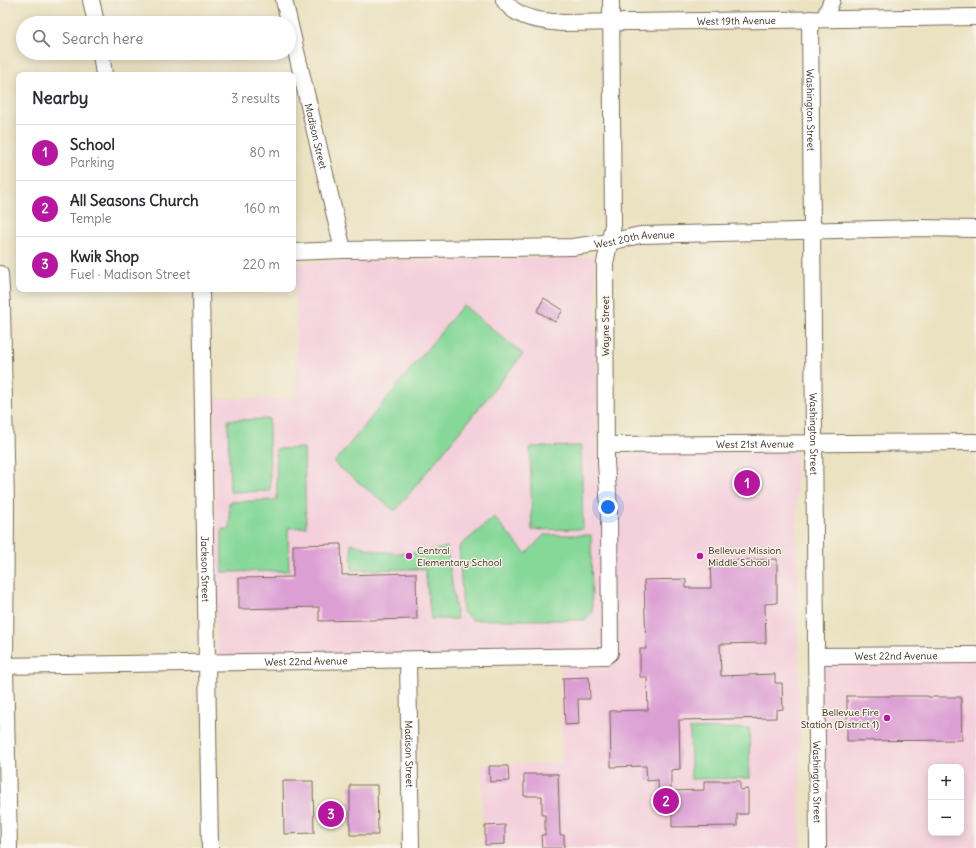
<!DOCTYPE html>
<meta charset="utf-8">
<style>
:root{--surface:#fff;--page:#f2f2f3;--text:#2b2b33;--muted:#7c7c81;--line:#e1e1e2;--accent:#b5179e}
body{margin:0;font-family:Delius,sans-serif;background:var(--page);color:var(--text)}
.controls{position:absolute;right:12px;bottom:12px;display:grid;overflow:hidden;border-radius:8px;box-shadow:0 2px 10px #0003}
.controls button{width:36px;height:36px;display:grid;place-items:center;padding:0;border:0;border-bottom:1px solid var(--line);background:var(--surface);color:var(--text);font:20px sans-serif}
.you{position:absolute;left:608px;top:507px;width:14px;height:14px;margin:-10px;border:3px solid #fff;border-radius:50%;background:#1a73e8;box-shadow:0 0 0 6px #1a73e833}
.badge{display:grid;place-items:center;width:26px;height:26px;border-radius:50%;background:var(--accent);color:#fff;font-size:13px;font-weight:700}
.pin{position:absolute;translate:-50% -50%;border:2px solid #fff;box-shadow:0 1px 4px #0006}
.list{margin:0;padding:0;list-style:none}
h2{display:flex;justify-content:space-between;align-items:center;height:52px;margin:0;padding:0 16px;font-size:17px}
h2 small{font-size:13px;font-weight:400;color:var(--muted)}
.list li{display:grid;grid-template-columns:26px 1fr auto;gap:12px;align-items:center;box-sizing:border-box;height:56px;padding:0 16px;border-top:1px solid var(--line)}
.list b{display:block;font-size:15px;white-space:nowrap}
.list p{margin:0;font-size:13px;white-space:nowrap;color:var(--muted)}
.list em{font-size:13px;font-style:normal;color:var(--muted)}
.icon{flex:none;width:22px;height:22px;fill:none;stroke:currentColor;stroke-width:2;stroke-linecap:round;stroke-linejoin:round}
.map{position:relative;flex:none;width:976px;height:848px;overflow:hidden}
.search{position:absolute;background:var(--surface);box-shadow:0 2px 10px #0003;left:16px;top:16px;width:280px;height:44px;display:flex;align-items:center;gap:10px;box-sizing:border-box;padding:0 14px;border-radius:22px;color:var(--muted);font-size:15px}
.panel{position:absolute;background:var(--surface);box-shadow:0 2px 10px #0003;left:16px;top:72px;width:280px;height:220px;border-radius:8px}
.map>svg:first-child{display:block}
.built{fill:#f4cfdc;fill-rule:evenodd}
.green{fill:#86d899;stroke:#60815c}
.building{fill:#dc9fd4}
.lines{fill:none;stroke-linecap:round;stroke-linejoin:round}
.minor-casing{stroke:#796a57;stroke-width:18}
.minor{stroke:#fff;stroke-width:16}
.poi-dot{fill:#b5179e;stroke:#f7f3e8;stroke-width:1.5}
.labels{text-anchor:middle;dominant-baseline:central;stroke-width:3;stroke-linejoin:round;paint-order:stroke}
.street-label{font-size:10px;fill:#3b2a1e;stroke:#f7f3e8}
.poi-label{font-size:10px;fill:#3b2a1e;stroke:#f7f3e8;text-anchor:start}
</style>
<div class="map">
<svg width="976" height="848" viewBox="0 0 976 848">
<rect width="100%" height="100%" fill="#f7f3e8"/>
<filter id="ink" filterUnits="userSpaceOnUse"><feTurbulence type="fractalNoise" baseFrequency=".025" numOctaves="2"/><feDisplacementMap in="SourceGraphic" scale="8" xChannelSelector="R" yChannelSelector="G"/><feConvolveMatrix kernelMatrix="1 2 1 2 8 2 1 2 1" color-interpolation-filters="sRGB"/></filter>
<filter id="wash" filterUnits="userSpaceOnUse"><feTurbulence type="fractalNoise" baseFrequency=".012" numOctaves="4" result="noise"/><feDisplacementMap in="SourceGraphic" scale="16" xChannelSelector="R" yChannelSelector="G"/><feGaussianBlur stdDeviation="0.9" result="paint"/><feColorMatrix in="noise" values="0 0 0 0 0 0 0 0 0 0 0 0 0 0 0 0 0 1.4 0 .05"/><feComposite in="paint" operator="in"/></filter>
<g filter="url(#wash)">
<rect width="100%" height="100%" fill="#ebe2c1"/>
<path class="built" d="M 595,257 L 598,455 L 796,452 L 801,848 L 483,848 L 482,764 L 562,763 L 560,658 L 217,662 L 214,399 L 297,398 L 295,262 Z
M 976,655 L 976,848 L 818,848 L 816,656 ZM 931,767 L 961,767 L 961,833 L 931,833 Z"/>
<path class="green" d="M 463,305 L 523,354 L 395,511 L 334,463 Z
M 269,419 L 270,491 L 230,492 L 228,420 Z
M 581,446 L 583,529 L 532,530 L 530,447 Z
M 304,448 L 306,527 L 288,528 L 289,571 L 222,572 L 222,529 L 230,529 L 229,502 L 277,500 L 276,449 Z
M 494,517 L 526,554 L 544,535 L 591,535 L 592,611 L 585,620 L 472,620 L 463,612 L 459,547 Z
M 351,543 C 386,556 412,556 447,547 L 457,619 L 431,619 L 425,569 L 352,570 Z
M 749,728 L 750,778 L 691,779 L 690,729 Z"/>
<g id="blocks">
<path class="building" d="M 544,298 L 563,310 L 555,322 L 537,311 Z
M 341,544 L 342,575 L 416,573 L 417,619 L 319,621 L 319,607 L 239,609 L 239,578 L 293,577 L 293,545 Z
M 777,559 L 777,603 L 765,604 L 766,643 L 720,644 L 721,676 L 775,674 L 775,683 L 782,683 L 783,709 L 776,710 L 776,718 L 679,720 L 680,769 L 671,770 L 671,791 L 704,790 L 704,781 L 740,781 L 740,790 L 748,789 L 748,814 L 737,814 L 737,826 L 672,827 L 672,807 L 659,807 L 658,780 L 647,781 L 646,766 L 611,767 L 610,711 L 648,710 L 647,677 L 640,677 L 640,649 L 646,649 L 644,580 L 686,579 L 686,588 L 711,588 L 710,561 Z
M 589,677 L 590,699 L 578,699 L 579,724 L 565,725 L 563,678 Z
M 847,696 L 928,696 L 928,697 L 961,697 L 962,740 L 847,741 Z
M 489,766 L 508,766 L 509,781 L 490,782 Z
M 524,774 L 558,774 L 560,835 L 564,835 L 564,848 L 542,848 L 541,835 L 545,835 L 545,815 L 542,815 L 542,796 L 524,796 Z
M 283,781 L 313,781 L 314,833 L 284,834 Z
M 350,785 L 377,785 L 378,835 L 350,835 Z
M 505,825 L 505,844 L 485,845 L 485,826 Z"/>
</g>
</g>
<g filter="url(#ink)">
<use href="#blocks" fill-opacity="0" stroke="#796a57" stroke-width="1"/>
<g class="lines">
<defs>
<g id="minor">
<path d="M 91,0 L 96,23"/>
<path id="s1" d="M 284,0 L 343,250"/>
<path id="s2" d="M 504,0 C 516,19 542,21 562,23 L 976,17"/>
<path id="s3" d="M 810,19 L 818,848"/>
<path d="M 824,19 L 832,0"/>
<path d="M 101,53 L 104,75"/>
<path id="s4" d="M 293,252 L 343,250 L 572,247 L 610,242 L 640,235 L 917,228 L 976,229"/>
<path d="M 0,274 L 2,305 L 6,506 L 5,666 L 9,848"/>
<path id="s5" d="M 201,289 L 210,848"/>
<path id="s6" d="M 606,445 L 976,442"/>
<path id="s7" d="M 816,656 L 976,655"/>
<path id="s8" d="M 408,660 L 411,848"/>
<path id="s9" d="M 0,666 L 606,656 L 610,653 L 609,510 L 606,462 L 605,263 L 613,225 L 611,0"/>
</g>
</defs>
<use href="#minor" class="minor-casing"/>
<use href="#minor" class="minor"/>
</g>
</g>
<g class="poi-dot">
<circle cx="409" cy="556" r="4"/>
<circle cx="700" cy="556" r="4"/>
<circle cx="887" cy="718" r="4"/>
</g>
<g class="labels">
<g class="street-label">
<text stroke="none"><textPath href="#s2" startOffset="239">West 19th Avenue</textPath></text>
<text stroke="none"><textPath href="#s3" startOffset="91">Washington Street</textPath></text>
<text stroke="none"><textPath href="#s1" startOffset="140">Madison Street</textPath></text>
<text stroke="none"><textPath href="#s4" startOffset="342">West 20th Avenue</textPath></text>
<text transform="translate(605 326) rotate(-90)">Wayne Street</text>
<text stroke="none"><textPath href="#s3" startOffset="415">Washington Street</textPath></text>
<text stroke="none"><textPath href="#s6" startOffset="149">West 21st Avenue</textPath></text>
<text stroke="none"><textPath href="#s5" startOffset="280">Jackson Street</textPath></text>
<text stroke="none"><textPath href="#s7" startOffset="80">West 22nd Avenue</textPath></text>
<text stroke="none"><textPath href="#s9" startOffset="306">West 22nd Avenue</textPath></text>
<text stroke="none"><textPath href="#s8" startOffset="94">Madison Street</textPath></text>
<text stroke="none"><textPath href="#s3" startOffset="763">Washington Street</textPath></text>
</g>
<g class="poi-label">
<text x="417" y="550">Central<tspan x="417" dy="12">Elementary School</tspan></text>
<text x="708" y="550">Bellevue Mission<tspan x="708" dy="12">Middle School</tspan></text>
<text x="879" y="712" text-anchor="end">Bellevue Fire<tspan x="879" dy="12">Station (District 1)</tspan></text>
</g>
</g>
</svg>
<div class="controls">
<button>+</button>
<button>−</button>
</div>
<div class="you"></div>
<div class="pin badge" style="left:747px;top:483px">1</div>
<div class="pin badge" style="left:666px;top:801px">2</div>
<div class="pin badge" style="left:331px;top:814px">3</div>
<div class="search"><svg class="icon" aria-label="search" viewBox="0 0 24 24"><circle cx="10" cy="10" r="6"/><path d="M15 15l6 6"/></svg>Search here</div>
<section class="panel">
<h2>Nearby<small>3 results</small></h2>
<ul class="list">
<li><span class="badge">1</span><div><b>School</b><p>Parking</p></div><em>80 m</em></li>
<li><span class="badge">2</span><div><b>All Seasons Church</b><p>Temple</p></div><em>160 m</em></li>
<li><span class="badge">3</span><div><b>Kwik Shop</b><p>Fuel · Madison Street</p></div><em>220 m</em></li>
</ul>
</section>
</div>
